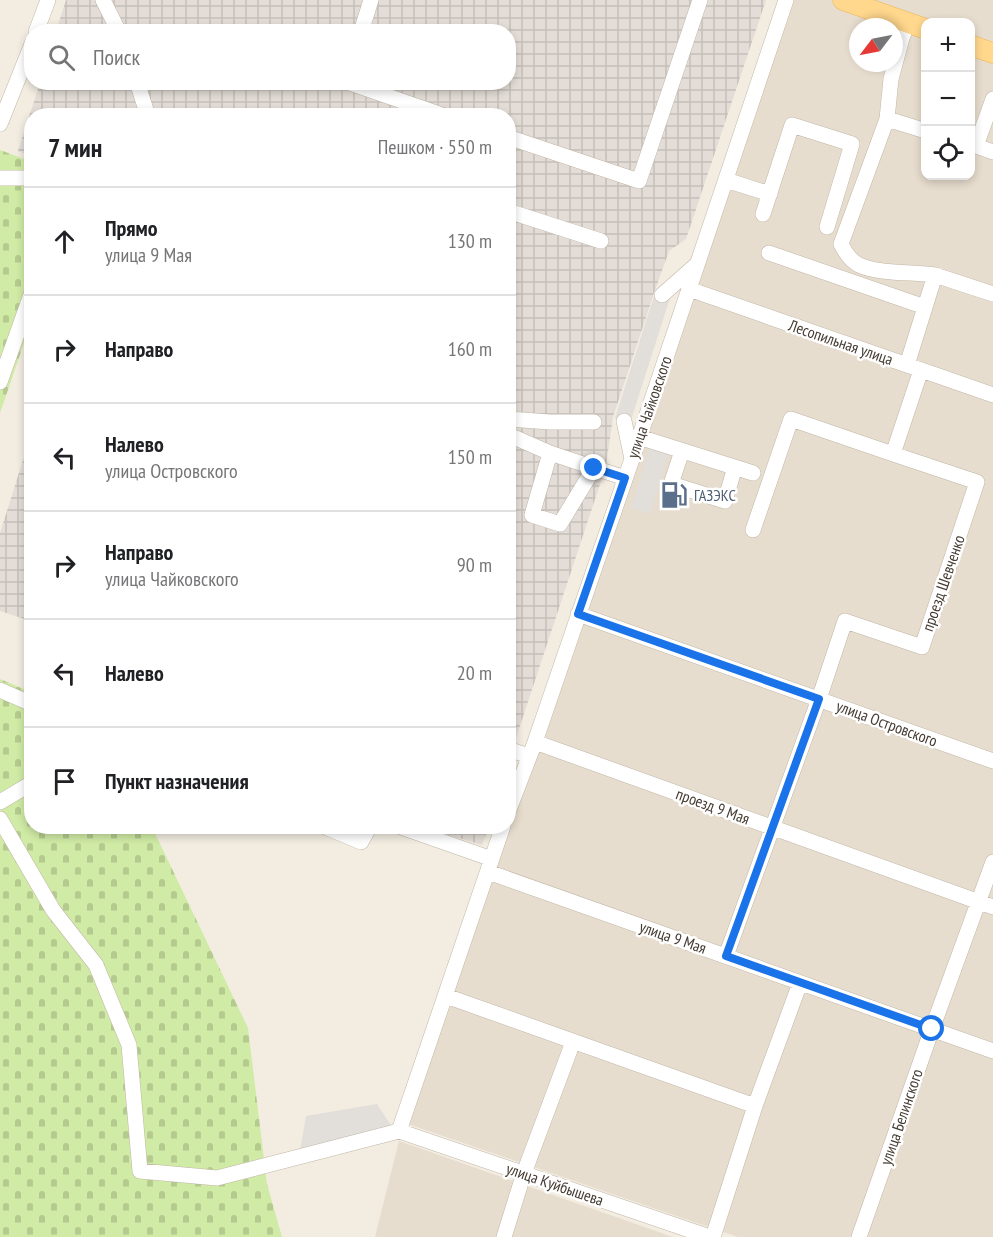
<!DOCTYPE html>
<html lang="ru">
<meta charset="utf-8">
<style>
:root{--surface:#fff;--page:#f6f6f6;--text:#202124;--muted:#757577;--line:#e0e0e0}
body{margin:0;font-family:"PT Sans Narrow",sans-serif;background:var(--page);color:var(--text)}
.controls{position:absolute;right:18px;top:18px;display:grid;overflow:hidden;border-radius:12px;box-shadow:0 3px 9px #0003}
.controls button{width:54px;height:54px;display:grid;place-items:center;padding:0;border:0;border-bottom:2px solid var(--line);background:var(--surface);color:var(--text);font:30px sans-serif}
.compass{position:absolute;left:849px;top:18px;width:54px;height:54px;border-radius:50%;background:var(--surface);box-shadow:0 3px 9px #0003;rotate:238deg}
.stop{position:absolute;width:18px;height:18px;margin:-14px;border:4px solid #1a73e8;border-radius:50%;background:#fff}
.stop.end{background:#1a73e8;border-color:#fff;box-shadow:0 2px 6px #0008}
.list{margin:0;padding:0;list-style:none}
h2{display:flex;justify-content:space-between;align-items:center;height:78px;margin:0;padding:0 24px;font-size:26px}
h2 small{font-size:20px;font-weight:400;color:var(--muted)}
.list li{display:grid;grid-template-columns:39px 1fr auto;gap:18px;align-items:center;box-sizing:border-box;height:108px;padding:0 24px;border-top:2px solid var(--line)}
.list b{display:block;font-size:22px;white-space:nowrap}
.list p{margin:0;font-size:20px;white-space:nowrap;color:var(--muted)}
.list em{font-size:20px;font-style:normal;color:var(--muted)}
.icon{flex:none;width:33px;height:33px;fill:none;stroke:currentColor;stroke-width:2;stroke-linecap:round;stroke-linejoin:round}
.map{position:relative;flex:none;width:993px;height:1237px;overflow:hidden}
.search{position:absolute;background:var(--surface);box-shadow:0 3px 9px #0003;left:24px;top:24px;width:492px;height:66px;display:flex;align-items:center;gap:15px;box-sizing:border-box;padding:0 21px;border-radius:24px;color:var(--muted);font-size:22px}
.panel{position:absolute;background:var(--surface);box-shadow:0 3px 9px #0003;left:24px;top:108px;width:492px;height:726px;border-radius:24px}
.map>svg:first-child{display:block}
.residential{fill:#e7ddce;fill-rule:evenodd}
.industrial{fill:url(#industrial-grid)}
.cemetery{fill:url(#cemetery-stones)}
.parking{fill:#e2deda}
.lines{fill:none;stroke-linecap:round;stroke-linejoin:round}
.minor-casing{stroke:#c1b6a6;stroke-width:16}
.major-casing{stroke:#edb554;stroke-width:21}
.minor{stroke:#fff;stroke-width:15}
.major{stroke:#ffd78d;stroke-width:20}
.route{stroke:#1a73e8;stroke-width:8}
.labels{text-anchor:middle;dominant-baseline:central;stroke-width:5;stroke-linejoin:round;paint-order:stroke}
.street-label{font-size:16px;fill:#443b32;stroke:#fff}
.service-label{font-size:16px;fill:#4e5e75;stroke:#fff;text-anchor:start}
</style>
<div class="map">
<svg width="993" height="1237" viewBox="0 0 993 1237">
<defs>
<pattern id="industrial-grid" width="8" height="8" patternUnits="userSpaceOnUse" patternTransform="scale(1.5)"><rect width="8" height="8" fill="#e4ddd7"/><path d="M0 4h8M4 0v8" fill="none" stroke="#c5bfb9"/></pattern>
<pattern id="cemetery-stones" width="16" height="16" patternUnits="userSpaceOnUse" patternTransform="scale(1.5)"><rect width="16" height="16" fill="#d0eba5"/><path d="M2 7V4a2 2 0 0 1 4 0v3zM10 15v-3a2 2 0 0 1 4 0v3z" fill="#b4ca8e"/></pattern>
</defs>
<rect width="100%" height="100%" fill="#f2ece1"/>
<path class="residential" d="M 792,0 L 993,0 L 993,1237 L 738,1237 L 408,1124 L 765,81 ZM 926,22 L 970,22 L 970,176 L 926,176 ZM 858,27 L 894,27 L 894,63 L 858,63 Z
M 399,1141 L 673,1237 L 375,1237 Z"/>
<path class="industrial" d="M 66,0 L 766,0 L 686,239 L 669,251 L 654,293 L 613,417 L 606,466 L 512,750 L 509,769 L 508,116 L 32,116 L 31,156 L 18,151 L 40,83 L 508,82 L 508,32 L 56,31 Z
M 31,435 L 31,621 L 0,611 L 0,533 Z
M 422,827 L 489,826 L 489,827 L 482,845 Z"/>
<path class="cemetery" d="M 0,150 L 32,162 L 31,323 L 0,413 Z
M 0,679 L 31,692 L 32,826 L 152,827 L 248,1028 L 267,1184 L 282,1237 L 0,1237 Z"/>
<path class="parking" d="M 655,293 L 670,298 L 630,423 L 615,418 Z
M 650,447 L 669,453 L 650,514 L 631,508 Z
M 377,1104 L 392,1127 L 300,1151 L 306,1116 Z"/>
<g class="lines">
<defs>
<path id="minor" d="M 103,0 L 119,32
M 36,32 L 48,0
M 361,32 L 371,0
M 137,82 L 148,116
M 347,82 L 445,116
M 993,99 L 976,146 L 993,152
M 887,119 L 891,79 L 902,38 L 908,23
M 0,124 L 32,44
M 926,131 L 887,119 L 841,244 C 845,252 851,261 859,265 C 878,274 914,272 935,275
M 508,137 L 639,181 L 700,0
M 0,178 L 32,178
M 726,180 L 770,194
M 508,211 L 601,241
M 763,214 L 792,125 L 852,144 L 827,227
M 769,253 L 925,307
M 689,289 L 993,395
M 662,295 L 696,265
M 907,365 L 935,275 L 993,294
M 0,382 L 32,292
M 508,419 L 550,422 L 594,422
M 624,421 L 632,459
M 508,437 L 516,438 L 550,453
M 639,437 L 753,473
M 682,451 L 671,484 L 725,501 L 735,467
M 594,468 L 560,524 L 532,515 L 550,453 L 625,478
M 753,530 L 791,419 L 893,454
M 578,614 L 993,761
M 0,690 L 32,704
M 535,742 L 993,907
M 508,749 L 529,756
M 0,802 L 32,783
M 508,812 L 535,742 L 632,459 L 786,0
M 0,819 L 53,910 L 96,965 L 129,1045 L 140,1171 L 217,1178 L 399,1131
M 323,826 L 361,842 L 370,826
M 398,826 L 492,859
M 488,872 L 993,1051
M 726,956 L 819,699 L 845,621 L 922,647 L 977,482 L 893,454 L 921,370
M 446,996 L 755,1106
M 399,1131 L 710,1237
M 399,1131 L 503,826
M 504,1237 L 524,1173 L 573,1042
M 713,1237 L 755,1106 L 800,983
M 859,1237 L 932,1029 L 993,862"/>
<path id="major" d="M 843,0 L 926,29
M 970,45 L 993,53"/>
</defs>
<use href="#minor" class="minor-casing"/>
<use href="#major" class="major-casing"/>
<use href="#minor" class="minor"/>
<use href="#major" class="major"/>
</g>
<g class="lines">
<path class="route" d="M 594,468 L 625,478 L 578,614 L 819,699 L 726,956 L 932,1029"/>
</g>
<defs>
<symbol id="fuel-bare" viewBox="-9 -9 18 18"><path d="M-5.5-6h7V0h2V4h1.3V-2.5L3-4.5l.8-.8L6-3V5H2.5V1h-1V6h-7ZM-4.2-4.7v3.2H.2V-4.7Z" fill="#5c6f8a" stroke="#fff" stroke-width="2.5" paint-order="stroke"/></symbol>
</defs>
<g fill-rule="evenodd">
<use href="#fuel-bare" x="655" y="476" width="38" height="38"/>
</g>
<g class="labels">
<g class="street-label">
<text transform="translate(841 342) rotate(19)">Лесопильная улица</text>
<text transform="translate(649 407) rotate(-71)">улица Чайковского</text>
<text transform="translate(943 583) rotate(-71)">проезд Шевченко</text>
<text transform="translate(887 723) rotate(20)">улица Островского</text>
<text transform="translate(713 806) rotate(20)">проезд 9 Мая</text>
<text transform="translate(673 937) rotate(19)">улица 9 Мая</text>
<text transform="translate(901 1117) rotate(-71)">улица Белинского</text>
<text transform="translate(555 1184) rotate(19)">улица Куйбышева</text>
</g>
<g class="service-label">
<text x="694" y="495">ГАЗЭКС</text>
</g>
</g>
</svg>
<div class="controls">
<button>+</button>
<button>−</button>
<button><svg class="icon" aria-label="locate" viewBox="0 0 24 24"><circle cx="12" cy="12" r="6"/><path d="M12 2v4M12 18v4M2 12h4M18 12h4"/></svg></button>
</div>
<svg class="compass" viewBox="-18 -18 36 36"><path d="M0-13l5 13h-10z" fill="#e53935"/><path d="M0 13l5-13h-10z" fill="#757577"/></svg>
<div class="stop" style="left:932px;top:1029px"></div>
<div class="stop end" style="left:594px;top:468px"></div>
<div class="search"><svg class="icon" aria-label="search" viewBox="0 0 24 24"><circle cx="10" cy="10" r="6"/><path d="M15 15l6 6"/></svg>Поиск</div>
<section class="panel">
<h2>7 мин<small>Пешком · 550 m</small></h2>
<ul class="list">
<li><svg class="icon" aria-label="ahead" viewBox="0 0 24 24"><path d="M12 20V5M6 11l6-6 6 6"/></svg><div><b>Прямо</b><p>улица 9 Мая</p></div><em>130 m</em></li>
<li><svg class="icon" aria-label="right" viewBox="0 0 24 24"><path d="M7 20v-9h11M14 6l5 5-5 5"/></svg><div><b>Направо</b></div><em>160 m</em></li>
<li><svg class="icon" aria-label="left" viewBox="0 0 24 24"><path d="M17 20v-9H6M10 6l-5 5 5 5"/></svg><div><b>Налево</b><p>улица Островского</p></div><em>150 m</em></li>
<li><svg class="icon" aria-label="right" viewBox="0 0 24 24"><path d="M7 20v-9h11M14 6l5 5-5 5"/></svg><div><b>Направо</b><p>улица Чайковского</p></div><em>90 m</em></li>
<li><svg class="icon" aria-label="left" viewBox="0 0 24 24"><path d="M17 20v-9H6M10 6l-5 5 5 5"/></svg><div><b>Налево</b></div><em>20 m</em></li>
<li><svg class="icon" aria-label="arrive" viewBox="0 0 24 24"><path d="M6 21V4h12l-3 4 3 4H6"/></svg><div><b>Пункт назначения</b></div></li>
</ul>
</section>
</div>
